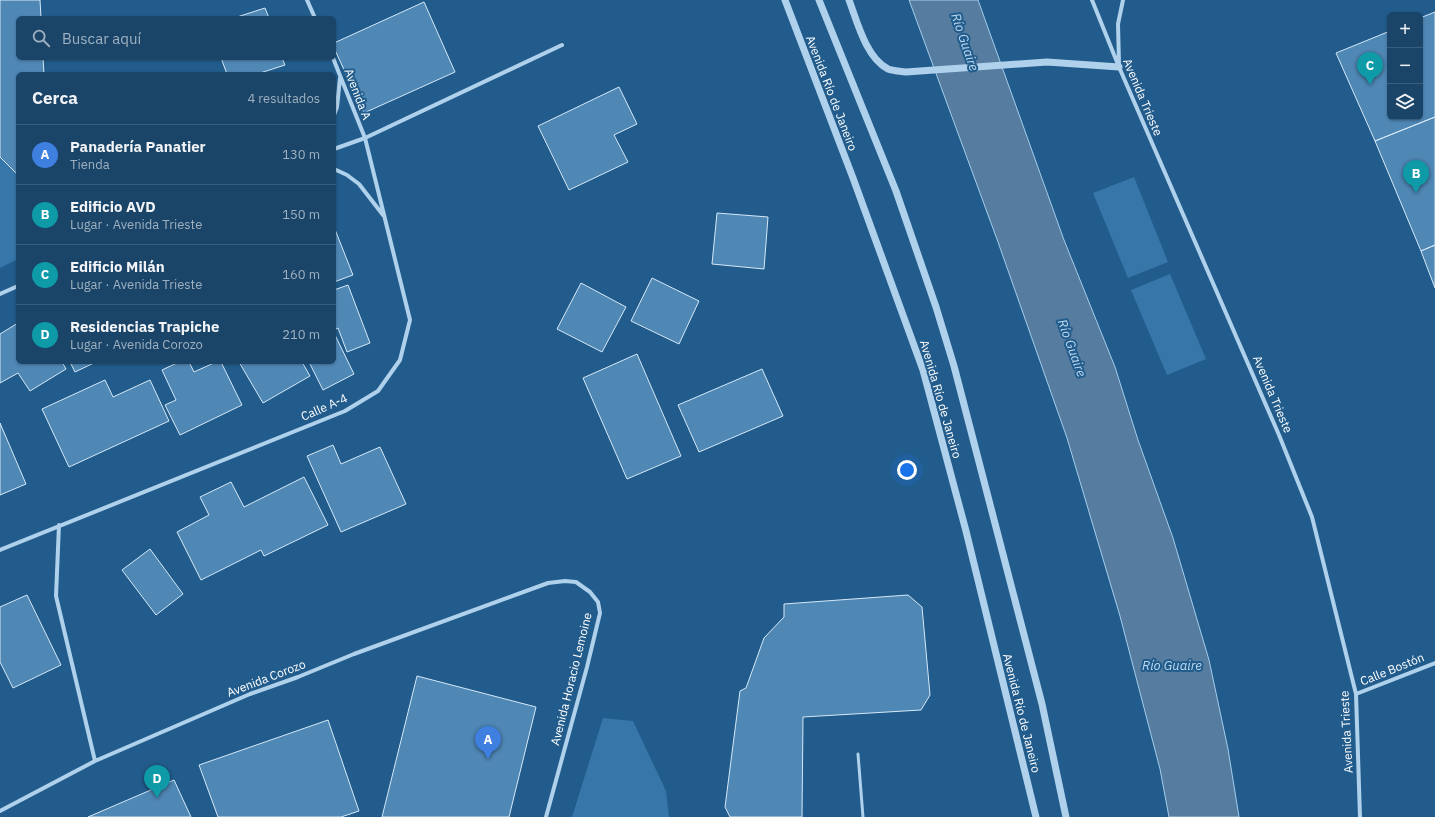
<!DOCTYPE html>
<html lang="es">
<meta charset="utf-8">
<style>
:root{--surface:#1a4569;--page:#234c6f;--text:#f1f3f6;--muted:#9fb1c0;--line:#385d7d;--accent:#d6ab8b}
body{margin:0;font-family:"IBM Plex Sans",sans-serif;background:var(--page);color:var(--text)}
.controls{position:absolute;right:12px;top:12px;display:grid;overflow:hidden;border-radius:6px;box-shadow:0 1px 3px #0004}
.controls button{width:36px;height:36px;display:grid;place-items:center;padding:0;border:0;border-bottom:1px solid var(--line);background:var(--surface);color:var(--text);font:20px sans-serif}
.you{position:absolute;left:907px;top:470px;width:14px;height:14px;margin:-10px;border:3px solid #fff;border-radius:50%;background:#1a73e8;box-shadow:0 0 0 6px #1a73e833}
.badge{display:grid;place-items:center;width:26px;height:26px;border-radius:50%;background:var(--accent);color:#fff;font-size:13px;font-weight:700}
.pin{position:absolute;translate:-50% -33px;filter:drop-shadow(0 1px 2px #0008)}
.pin::after{content:'';position:absolute;top:21px;width:14px;height:12px;background:inherit;clip-path:polygon(0 0,100% 0,50% 100%)}
.list{margin:0;padding:0;list-style:none}
h2{display:flex;justify-content:space-between;align-items:center;height:52px;margin:0;padding:0 16px;font-size:17px}
h2 small{font-size:13px;font-weight:400;color:var(--muted)}
.list li{display:grid;grid-template-columns:26px 1fr auto;gap:12px;align-items:center;box-sizing:border-box;height:60px;padding:0 16px;border-top:1px solid var(--line)}
.list b{display:block;font-size:15px;white-space:nowrap}
.list p{margin:0;font-size:13px;white-space:nowrap;color:var(--muted)}
.list em{font-size:13px;font-style:normal;color:var(--muted)}
.icon{flex:none;width:22px;height:22px;fill:none;stroke:currentColor;stroke-width:2;stroke-linecap:round;stroke-linejoin:round}
.map{position:relative;flex:none;width:1435px;height:817px;overflow:hidden}
.search{position:absolute;background:var(--surface);box-shadow:0 1px 3px #0004;left:16px;top:16px;width:320px;height:44px;display:flex;align-items:center;gap:10px;box-sizing:border-box;padding:0 14px;border-radius:6px;color:var(--muted);font-size:15px}
.panel{position:absolute;background:var(--surface);box-shadow:0 1px 3px #0004;left:16px;top:72px;width:320px;height:292px;border-radius:6px}
.map>svg:first-child{display:block}
.green{fill:#3676a9}
.water{fill:#567d9f;stroke:#a4cdec}
.building{fill:#4f87b5;stroke:#d5e9f8}
.lines{fill:none;stroke-linecap:round;stroke-linejoin:round}
.service{stroke:#b0d1eb;stroke-width:3}
.minor{stroke:#b0d1eb;stroke-width:4}
.tertiary{stroke:#b0d1eb;stroke-width:7}
.labels{text-anchor:middle;dominant-baseline:central;stroke-width:4;stroke-linejoin:round;paint-order:stroke}
.street-label{font-size:12px;fill:#fff;stroke:#225c8c}
.water-label{font-size:13px;font-style:italic;fill:#bcdaf2;stroke:#225c8c}
</style>
<div class="map">
<svg width="1435" height="817" viewBox="0 0 1435 817">
<rect width="100%" height="100%" fill="#225c8c"/>
<path class="green" d="M 0,157 L 18,175 L 18,259 L 0,268 Z
M 1134,177 L 1168,262 L 1128,278 L 1093,193 Z
M 1170,274 L 1206,359 L 1167,375 L 1131,290 Z
M 603,718 L 633,721 L 666,791 L 669,817 L 572,817 Z"/>
<path class="water" d="M 909,0 L 978,0 L 1064,240 L 1115,367 L 1138,440 L 1173,538 L 1209,660 L 1228,749 L 1239,817 L 1169,817 L 1160,769 L 1120,616 L 1067,438 L 998,242 Z"/>
<path class="building" d="M 0,0 L 40,0 L 41,18 L 18,18 L 18,58 L 43,58 L 44,74 L 18,74 L 18,175 L 0,157 Z
M 424,2 L 455,72 L 364,113 L 334,48 L 334,43 Z
M 265,8 L 269,18 L 234,18 Z
M 1435,12 L 1435,117 L 1375,141 L 1336,53 L 1390,31 L 1390,117 L 1420,117 L 1420,18 Z
M 221,58 L 282,58 L 285,65 L 257,74 L 227,74 Z
M 619,87 L 637,124 L 614,135 L 628,162 L 569,190 L 538,126 Z
M 1435,117 L 1435,245 L 1421,251 L 1375,141 Z
M 717,213 L 768,217 L 764,269 L 712,264 Z
M 334,227 L 353,275 L 334,282 Z
M 1435,245 L 1435,288 L 1421,251 Z
M 652,278 L 699,301 L 679,344 L 631,321 Z
M 581,283 L 626,307 L 602,352 L 557,329 Z
M 348,285 L 370,343 L 347,352 L 338,328 L 334,330 L 334,290 Z
M 18,323 L 18,362 L 62,362 L 66,369 L 30,391 L 18,373 L 0,383 L 0,334 Z
M 335,335 L 354,374 L 323,390 L 309,362 L 334,362 L 334,336 Z
M 637,354 L 681,456 L 627,479 L 583,378 Z
M 70,362 L 96,362 L 75,372 Z
M 179,362 L 189,362 L 194,372 L 216,362 L 221,362 L 242,405 L 180,435 L 165,405 L 176,400 L 162,370 Z
M 239,362 L 302,362 L 310,376 L 263,403 Z
M 762,369 L 783,416 L 699,452 L 678,405 Z
M 105,380 L 113,397 L 150,380 L 169,421 L 69,467 L 42,409 Z
M 0,423 L 26,484 L 0,495 Z
M 333,445 L 341,464 L 380,447 L 406,504 L 341,532 L 307,456 Z
M 304,477 L 328,525 L 264,556 L 261,550 L 201,580 L 177,532 L 209,515 L 200,497 L 231,482 L 244,507 Z
M 150,549 L 183,594 L 156,615 L 122,570 Z
M 27,595 L 61,665 L 13,688 L 0,662 L 0,607 Z
M 908,595 L 922,607 L 930,695 L 921,710 L 803,717 L 802,817 L 730,817 L 725,807 L 740,691 L 746,688 L 764,638 L 784,617 L 784,604 Z
M 417,676 L 536,707 L 509,817 L 382,817 Z
M 328,720 L 359,811 L 341,817 L 218,817 L 199,765 Z
M 174,780 L 191,817 L 88,817 Z"/>
<g class="lines">
<path class="service" d="M 858,754 L 863,817"/>
<path class="minor" d="M 307,0 L 315,18
M 1092,0 L 1119,67 L 1279,435 L 1312,517 L 1356,694 L 1360,817
M 1119,64 L 1118,24 L 1123,0
M 334,115 L 337,107 L 340,78
M 334,149 L 365,138 L 562,45
M 334,169 L 347,175 L 359,184 L 383,215
M 0,294 L 18,286
M 59,525 L 56,596 L 95,761
M 0,550 L 345,411 L 378,391 L 400,360 L 410,320 L 365,138 L 333,58
M 1356,694 L 1435,663
M 0,811 L 95,761 L 250,694 L 298,677 L 354,654 L 548,583 L 565,581 L 576,582 L 590,592 L 598,602 L 600,613 L 587,667 L 546,817"/>
<path class="tertiary" d="M 785,0 L 853,178 L 923,370 L 966,531 L 1036,817
M 819,0 L 896,191 L 936,307 L 954,366 L 1042,704 L 1066,817
M 849,0 C 857,21 866,58 888,69 C 893,71 900,71 906,72 L 1047,62 L 1119,67"/>
</g>
<g class="labels">
<g class="street-label">
<text transform="translate(832 93) rotate(69)">Avenida Río de Janeiro</text>
<text transform="translate(358 94) rotate(69)">Avenida A</text>
<text transform="translate(1143 97) rotate(67)">Avenida Trieste</text>
<text transform="translate(1273 394) rotate(67)">Avenida Trieste</text>
<text transform="translate(941 399) rotate(74)">Avenida Río de Janeiro</text>
<text transform="translate(324 407) rotate(-24)">Calle A-4</text>
<text transform="translate(1392 669) rotate(-22)">Calle Bostón</text>
<text transform="translate(266 678) rotate(-21)">Avenida Corozo</text>
<text transform="translate(571 679) rotate(-76)">Avenida Horacio Lemoine</text>
<text transform="translate(1022 713) rotate(76)">Avenida Río de Janeiro</text>
<text transform="translate(1346 732) rotate(-93)">Avenida Trieste</text>
</g>
<g class="water-label">
<text transform="translate(965 42) rotate(71)">Río Guaire</text>
<text transform="translate(1072 348) rotate(70)">Río Guaire</text>
<text x="1172" y="665">Río Guaire</text>
</g>
</g>
</svg>
<div class="controls">
<button>+</button>
<button>−</button>
<button><svg class="icon" aria-label="layers" viewBox="0 0 24 24"><path d="M12 4l9 5-9 5-9-5zM3 14l9 5 9-5"/></svg></button>
</div>
<div class="you"></div>
<div class="pin badge" style="left:488px;top:759px;background:#3f7fe0">A</div>
<div class="pin badge" style="left:1416px;top:193px;background:#0f9aa8">B</div>
<div class="pin badge" style="left:1370px;top:85px;background:#0f9aa8">C</div>
<div class="pin badge" style="left:157px;top:798px;background:#0f9aa8">D</div>
<div class="search"><svg class="icon" aria-label="search" viewBox="0 0 24 24"><circle cx="10" cy="10" r="6"/><path d="M15 15l6 6"/></svg>Buscar aquí</div>
<section class="panel">
<h2>Cerca<small>4 resultados</small></h2>
<ul class="list">
<li><span class="badge" style="background:#3f7fe0">A</span><div><b>Panadería Panatier</b><p>Tienda</p></div><em>130 m</em></li>
<li><span class="badge" style="background:#0f9aa8">B</span><div><b>Edificio AVD</b><p>Lugar · Avenida Trieste</p></div><em>150 m</em></li>
<li><span class="badge" style="background:#0f9aa8">C</span><div><b>Edificio Milán</b><p>Lugar · Avenida Trieste</p></div><em>160 m</em></li>
<li><span class="badge" style="background:#0f9aa8">D</span><div><b>Residencias Trapiche</b><p>Lugar · Avenida Corozo</p></div><em>210 m</em></li>
</ul>
</section>
</div>
